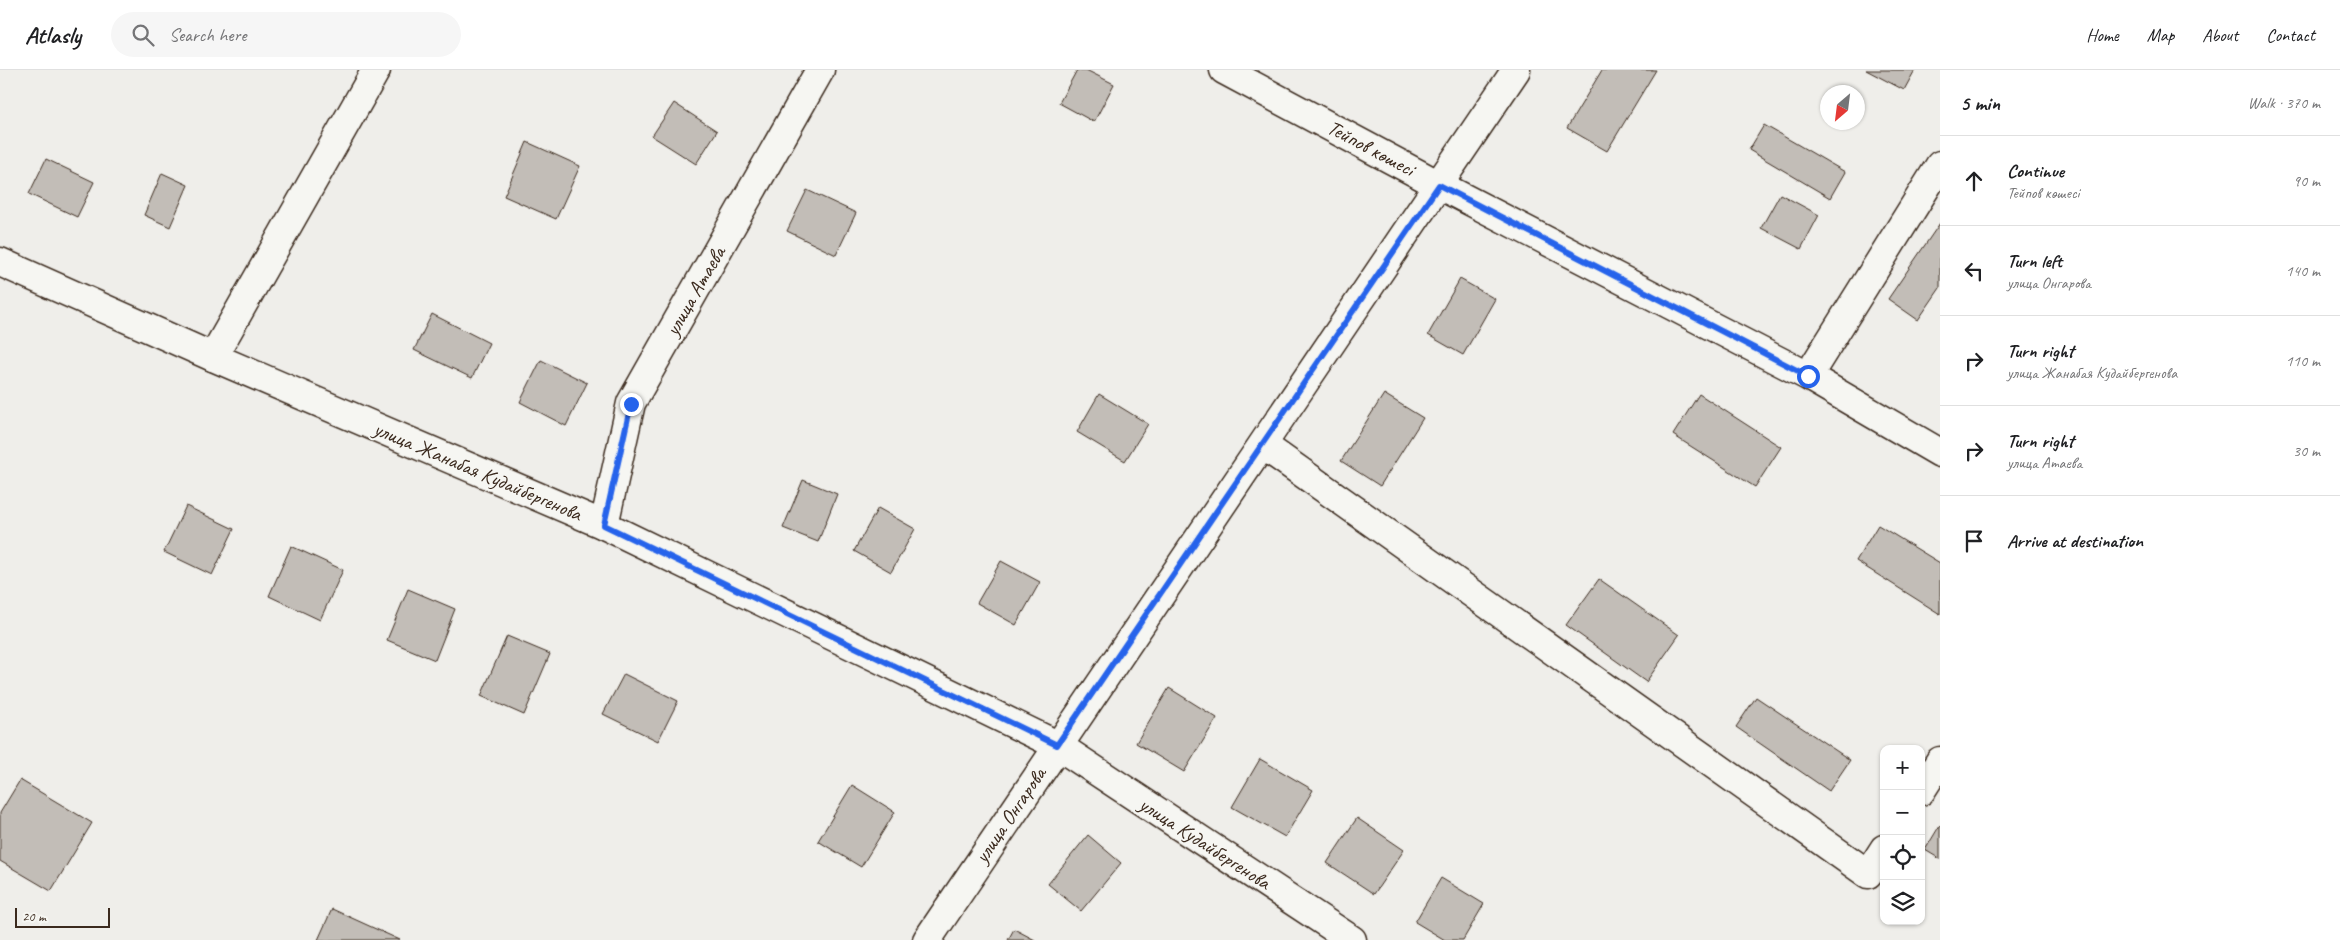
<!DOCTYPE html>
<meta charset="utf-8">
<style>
:root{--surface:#fff;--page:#f6f6f6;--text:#202124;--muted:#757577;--line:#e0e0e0}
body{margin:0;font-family:Caveat,sans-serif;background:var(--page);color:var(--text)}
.controls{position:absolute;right:15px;bottom:15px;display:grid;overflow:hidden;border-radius:10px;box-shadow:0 1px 4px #0004}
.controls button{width:45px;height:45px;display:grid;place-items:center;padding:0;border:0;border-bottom:1px solid var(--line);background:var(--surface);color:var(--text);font:25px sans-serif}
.compass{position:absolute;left:1820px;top:15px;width:45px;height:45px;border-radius:50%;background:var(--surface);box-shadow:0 1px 4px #0004;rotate:208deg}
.scale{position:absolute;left:15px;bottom:12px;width:95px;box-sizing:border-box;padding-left:5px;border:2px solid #3b2a1e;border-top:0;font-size:14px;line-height:18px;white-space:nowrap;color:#3b2a1e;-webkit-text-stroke:4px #f6f6f2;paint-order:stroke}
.stop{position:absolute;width:15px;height:15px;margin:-11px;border:4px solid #2563eb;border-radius:50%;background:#fff}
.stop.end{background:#2563eb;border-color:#fff;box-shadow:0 1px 5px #0008}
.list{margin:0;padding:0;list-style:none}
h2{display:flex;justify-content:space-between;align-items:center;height:65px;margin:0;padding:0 20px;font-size:21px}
h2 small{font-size:16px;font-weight:400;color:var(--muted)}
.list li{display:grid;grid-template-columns:32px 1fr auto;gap:15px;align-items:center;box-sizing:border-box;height:90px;padding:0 20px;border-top:1px solid var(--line)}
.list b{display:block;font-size:19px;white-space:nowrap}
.list p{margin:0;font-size:16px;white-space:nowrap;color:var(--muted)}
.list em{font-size:16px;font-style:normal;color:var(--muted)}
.icon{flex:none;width:28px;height:28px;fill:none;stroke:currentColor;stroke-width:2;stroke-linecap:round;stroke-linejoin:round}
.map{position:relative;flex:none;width:1940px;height:870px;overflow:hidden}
header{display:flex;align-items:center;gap:30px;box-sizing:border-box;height:70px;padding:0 25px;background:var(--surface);border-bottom:1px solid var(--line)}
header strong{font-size:24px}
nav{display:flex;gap:28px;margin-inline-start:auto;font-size:18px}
.search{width:350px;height:45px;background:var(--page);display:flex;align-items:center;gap:12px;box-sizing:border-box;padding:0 18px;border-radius:28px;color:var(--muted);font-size:19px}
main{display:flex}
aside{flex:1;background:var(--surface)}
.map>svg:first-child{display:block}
.building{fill:#c2bdb7;stroke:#3b2a1e}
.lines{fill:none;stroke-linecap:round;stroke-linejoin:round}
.street-casing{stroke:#3b2a1e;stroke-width:31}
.secondary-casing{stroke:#3b2a1e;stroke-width:31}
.street{stroke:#f6f6f2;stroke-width:28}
.secondary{stroke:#f6f6f2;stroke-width:28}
.route{stroke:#2563eb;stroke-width:6}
.labels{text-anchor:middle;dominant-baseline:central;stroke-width:4;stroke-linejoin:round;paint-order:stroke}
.street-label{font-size:21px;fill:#3b2a1e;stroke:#f6f6f2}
</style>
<header>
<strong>Atlasly</strong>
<div class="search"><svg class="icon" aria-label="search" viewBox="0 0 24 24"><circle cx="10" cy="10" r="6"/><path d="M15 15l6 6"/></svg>Search here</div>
<nav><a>Home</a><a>Map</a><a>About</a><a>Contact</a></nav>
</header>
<main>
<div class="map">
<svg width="1940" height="870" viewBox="0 0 1940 870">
<rect width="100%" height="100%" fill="#efeeea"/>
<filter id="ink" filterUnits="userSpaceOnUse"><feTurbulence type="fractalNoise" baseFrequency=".02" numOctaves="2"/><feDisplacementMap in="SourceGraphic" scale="10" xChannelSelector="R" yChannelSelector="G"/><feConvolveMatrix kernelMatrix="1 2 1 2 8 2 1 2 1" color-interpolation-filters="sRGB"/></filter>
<g filter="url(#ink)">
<path class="building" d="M 1077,0 L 1086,0 L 1114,14 L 1094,52 L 1059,33 Z
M 1602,0 L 1656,0 L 1607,81 L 1567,58 Z
M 1866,0 L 1915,0 L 1904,20 Z
M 674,33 L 717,61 L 696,94 L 652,66 Z
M 1764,55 L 1845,102 L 1830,128 L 1749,80 Z
M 527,72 L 580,96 L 556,149 L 504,126 Z
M 46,89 L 94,112 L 77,147 L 29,124 Z
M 162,103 L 188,115 L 170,157 L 144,145 Z
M 807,120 L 856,143 L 836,185 L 787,161 Z
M 1780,124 L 1819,145 L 1801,179 L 1761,158 Z
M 1940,153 L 1940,218 L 1918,250 L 1888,229 Z
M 1460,209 L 1495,229 L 1463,285 L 1428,265 Z
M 432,244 L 489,273 L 472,308 L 414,280 Z
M 541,290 L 587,313 L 566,356 L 520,332 Z
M 1099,324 L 1148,354 L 1125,391 L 1077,362 Z
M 1384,324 L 1423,348 L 1380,416 L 1341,391 Z
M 1699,324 L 1781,377 L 1755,417 L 1673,365 Z
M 803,410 L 837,424 L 818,472 L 783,458 Z
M 186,436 L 234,459 L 212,505 L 164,482 Z
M 878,438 L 915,459 L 891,502 L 854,481 Z
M 1878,455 L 1940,493 L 1940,544 L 1856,491 Z
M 291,476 L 343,500 L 320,550 L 269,526 Z
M 1001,491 L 1040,512 L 1016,555 L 977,533 Z
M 1599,509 L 1679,565 L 1646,612 L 1566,555 Z
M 408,519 L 455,539 L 435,590 L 387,570 Z
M 507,566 L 550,584 L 524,645 L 481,626 Z
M 624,604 L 678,631 L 658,671 L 603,644 Z
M 1169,618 L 1217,648 L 1184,702 L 1136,673 Z
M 1756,627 L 1850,690 L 1829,721 L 1736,657 Z
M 1260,689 L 1313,720 L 1285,767 L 1232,737 Z
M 20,710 L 92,753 L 51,821 L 0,791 L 0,743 Z
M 852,715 L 895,742 L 861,797 L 818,771 Z
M 1357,748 L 1404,780 L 1374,824 L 1327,793 Z
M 1940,755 L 1940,789 L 1925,780 Z
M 1088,765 L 1121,793 L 1081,841 L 1048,814 Z
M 1441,808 L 1484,834 L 1463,870 L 1445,870 L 1415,852 Z
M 332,839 L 400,870 L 318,870 Z
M 1014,859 L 1035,870 L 1008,870 Z"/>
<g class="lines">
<defs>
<path id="street" d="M 1224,0 L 1439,115 L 1808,306 L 1940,383
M 213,287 L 376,0
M 1808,306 L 1940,95
M 1263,375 L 1868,804 L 1884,779
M 604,455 L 631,333 L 820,0
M 1057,675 L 1352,870
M 1921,721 L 1940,691"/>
<path id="secondary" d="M 0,192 L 213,287 L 604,455 L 1057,675
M 927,870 L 1516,0"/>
</defs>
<use href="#street" class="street-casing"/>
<use href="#secondary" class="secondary-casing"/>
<use href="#street" class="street"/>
<use href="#secondary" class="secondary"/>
</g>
</g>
<g class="lines" filter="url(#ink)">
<path class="route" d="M 631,334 L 604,455 L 1057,675 L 1439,115 L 1808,306"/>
</g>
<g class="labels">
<g class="street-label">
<text transform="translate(1371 78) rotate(28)">Тейпов көшесі</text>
<text transform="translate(695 221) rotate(-60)">улица Атаева</text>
<text transform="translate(478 401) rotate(23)">улица Жанабая Кудайбергенова</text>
<text transform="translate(1010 745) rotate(-56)">улица Онгарова</text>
<text transform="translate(1205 773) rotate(33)">улица Кудайбергенова</text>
</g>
</g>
</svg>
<div class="controls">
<button>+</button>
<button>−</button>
<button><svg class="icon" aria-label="locate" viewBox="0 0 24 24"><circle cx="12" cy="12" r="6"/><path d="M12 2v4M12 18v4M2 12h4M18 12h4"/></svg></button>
<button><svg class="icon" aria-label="layers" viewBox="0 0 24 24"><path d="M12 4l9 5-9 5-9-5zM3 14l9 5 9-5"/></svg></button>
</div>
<svg class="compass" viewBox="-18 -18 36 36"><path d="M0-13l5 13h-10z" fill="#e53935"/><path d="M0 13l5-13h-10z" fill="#757577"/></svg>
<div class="scale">20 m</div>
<div class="stop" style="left:1808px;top:306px"></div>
<div class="stop end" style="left:631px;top:334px"></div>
</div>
<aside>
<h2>5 min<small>Walk · 370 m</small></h2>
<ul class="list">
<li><svg class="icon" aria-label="ahead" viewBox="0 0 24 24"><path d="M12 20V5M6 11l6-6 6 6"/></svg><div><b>Continue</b><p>Тейпов көшесі</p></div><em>90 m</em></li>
<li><svg class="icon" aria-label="left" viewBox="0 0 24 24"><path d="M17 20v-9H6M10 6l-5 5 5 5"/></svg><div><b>Turn left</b><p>улица Онгарова</p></div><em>140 m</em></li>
<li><svg class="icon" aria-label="right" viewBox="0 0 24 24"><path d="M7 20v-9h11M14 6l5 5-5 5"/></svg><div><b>Turn right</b><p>улица Жанабая Кудайбергенова</p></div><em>110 m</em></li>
<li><svg class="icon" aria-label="right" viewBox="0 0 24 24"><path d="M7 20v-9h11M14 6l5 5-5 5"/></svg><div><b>Turn right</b><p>улица Атаева</p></div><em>30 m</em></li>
<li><svg class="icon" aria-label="arrive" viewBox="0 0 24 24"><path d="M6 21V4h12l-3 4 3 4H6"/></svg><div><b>Arrive at destination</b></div></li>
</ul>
</aside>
</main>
